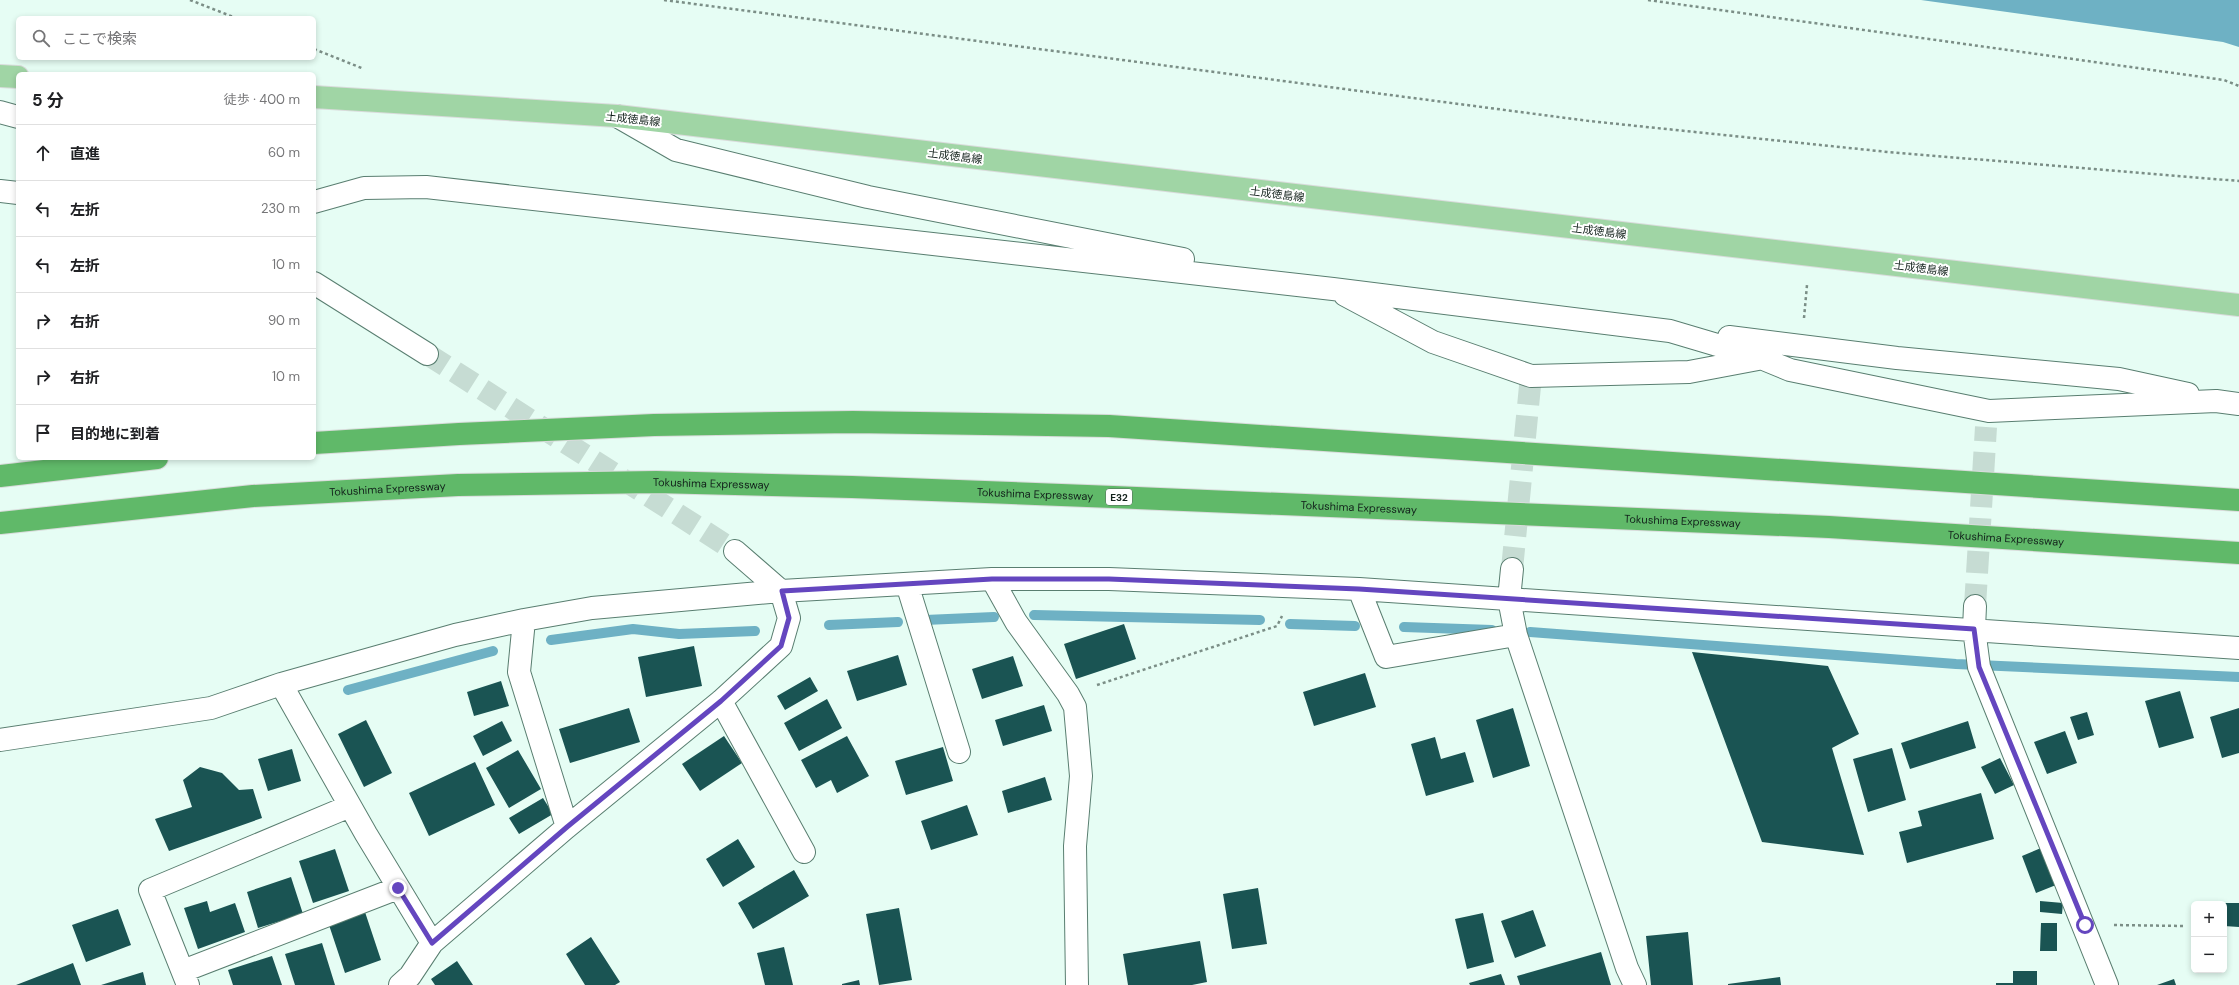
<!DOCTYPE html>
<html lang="ja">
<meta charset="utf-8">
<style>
:root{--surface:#fff;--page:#f2f2f2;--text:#202124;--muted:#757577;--line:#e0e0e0}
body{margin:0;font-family:"DM Sans","Noto Sans JP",sans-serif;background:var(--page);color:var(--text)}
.controls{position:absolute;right:12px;bottom:12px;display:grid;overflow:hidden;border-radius:6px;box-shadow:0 2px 6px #0003}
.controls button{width:36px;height:36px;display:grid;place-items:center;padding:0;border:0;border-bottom:1px solid var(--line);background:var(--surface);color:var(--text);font:20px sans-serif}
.stop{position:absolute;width:12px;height:12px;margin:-9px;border:3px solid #6446bf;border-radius:50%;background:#fff}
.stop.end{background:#6446bf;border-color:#fff;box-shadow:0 1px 4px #0008}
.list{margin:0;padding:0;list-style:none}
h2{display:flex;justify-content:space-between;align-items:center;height:52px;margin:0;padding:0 16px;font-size:17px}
h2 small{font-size:13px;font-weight:400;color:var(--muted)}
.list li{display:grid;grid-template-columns:26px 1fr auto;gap:12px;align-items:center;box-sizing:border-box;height:56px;padding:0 16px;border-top:1px solid var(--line)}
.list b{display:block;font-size:15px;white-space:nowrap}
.list em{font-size:13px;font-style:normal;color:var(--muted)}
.icon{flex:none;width:22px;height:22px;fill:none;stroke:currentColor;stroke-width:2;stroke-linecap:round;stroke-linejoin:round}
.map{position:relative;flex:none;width:2239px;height:985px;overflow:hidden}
.search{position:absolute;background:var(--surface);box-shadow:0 2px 6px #0003;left:16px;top:16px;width:300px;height:44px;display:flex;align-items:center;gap:10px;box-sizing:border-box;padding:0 14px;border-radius:6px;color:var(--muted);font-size:15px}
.panel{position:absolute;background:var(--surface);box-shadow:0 2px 6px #0003;left:16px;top:72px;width:300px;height:388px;border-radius:6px}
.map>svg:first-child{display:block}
.water{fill:#6eb1c4}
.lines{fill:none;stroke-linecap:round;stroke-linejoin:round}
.stream{stroke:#6eb1c4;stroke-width:10}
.building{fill:#1a5453}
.minor-tunnel{stroke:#c6dcd3;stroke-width:22;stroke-dasharray:22 11;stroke-linecap:butt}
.minor-casing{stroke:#597e70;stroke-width:24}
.major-casing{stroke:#d9dbdb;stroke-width:24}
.highway-casing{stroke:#d9dbdb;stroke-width:24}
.path{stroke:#7b8e86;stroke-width:2.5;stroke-dasharray:3 3;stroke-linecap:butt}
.minor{stroke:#fff;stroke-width:22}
.major{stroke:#a0d5a5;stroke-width:22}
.highway{stroke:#60b969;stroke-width:22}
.route{stroke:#6446bf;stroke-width:5}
.labels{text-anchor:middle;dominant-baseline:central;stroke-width:4;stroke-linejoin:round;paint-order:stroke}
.shield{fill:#fff;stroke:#59645f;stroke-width:1}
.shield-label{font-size:10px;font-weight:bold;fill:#12211b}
.street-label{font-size:11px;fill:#12211b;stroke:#fff}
</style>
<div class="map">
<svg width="2239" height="985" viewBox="0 0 2239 985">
<rect width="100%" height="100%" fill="#e6fdf4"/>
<path class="water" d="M 1921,0 L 2239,0 L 2239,47 L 2223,42 Z"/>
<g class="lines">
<path class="stream" d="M 1034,615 L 1260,620
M 925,620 L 994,617
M 1290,624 L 1355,626
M 829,625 L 898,622
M 1404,627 L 1492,630
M 1530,632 L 1956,664 L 2239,677
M 551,640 L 633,629 L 679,634 L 755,631
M 348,690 L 493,651"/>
</g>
<path class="building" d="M 1124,624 L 1136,659 L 1076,679 L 1064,644 Z
M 694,646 L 702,686 L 646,697 L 638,657 Z
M 1692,652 L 1828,666 L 1859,734 L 1832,748 L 1864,855 L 1762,842 Z
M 898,655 L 907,685 L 857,701 L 847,671 Z
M 1013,656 L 1023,686 L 982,699 L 972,669 Z
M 1365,673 L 1376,707 L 1314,726 L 1303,692 Z
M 810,677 L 818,691 L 785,710 L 777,696 Z
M 501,681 L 509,706 L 474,716 L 467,692 Z
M 2180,691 L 2194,738 L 2159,748 L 2145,701 Z
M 827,699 L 842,728 L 799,751 L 784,723 Z
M 1044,705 L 1052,731 L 1003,746 L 995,720 Z
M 629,708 L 640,742 L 570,763 L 559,729 Z
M 1513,708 L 1530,766 L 1493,778 L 1476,720 Z
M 2239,708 L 2239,753 L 2222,758 L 2210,717 Z
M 2087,712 L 2094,735 L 2078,740 L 2070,717 Z
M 366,720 L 392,773 L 364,787 L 338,734 Z
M 502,721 L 512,741 L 483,756 L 473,736 Z
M 1968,721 L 1976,748 L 1910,769 L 1901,743 Z
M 2065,731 L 2077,763 L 2047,774 L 2034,742 Z
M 724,736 L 742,763 L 700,791 L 682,764 Z
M 847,736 L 869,776 L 837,793 L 831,780 L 816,788 L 801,760 Z
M 1435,737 L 1441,759 L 1465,752 L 1474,782 L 1426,796 L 1411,744 Z
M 943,747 L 953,781 L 906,795 L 895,761 Z
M 1892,748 L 1906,800 L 1868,812 L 1853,759 Z
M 292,749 L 301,781 L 268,791 L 258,759 Z
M 518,750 L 541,789 L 509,808 L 486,768 Z
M 2000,758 L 2014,785 L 1995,794 L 1981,767 Z
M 475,762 L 495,805 L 429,836 L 409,793 Z
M 200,767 L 222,773 L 239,790 L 253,789 L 262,818 L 169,851 L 155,819 L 192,807 L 183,780 Z
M 1045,777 L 1052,800 L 1008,813 L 1002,791 Z
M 1981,793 L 1994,839 L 1907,863 L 1899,832 L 1922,826 L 1918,811 Z
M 543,798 L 553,814 L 519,834 L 509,818 Z
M 967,805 L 978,835 L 931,850 L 921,821 Z
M 738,839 L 755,867 L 723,887 L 706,859 Z
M 2041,848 L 2056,885 L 2036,893 L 2022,856 Z
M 335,849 L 349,891 L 313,903 L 299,861 Z
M 794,870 L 809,896 L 753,929 L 738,903 Z
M 291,877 L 303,914 L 258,928 L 247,892 Z
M 1258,888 L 1267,944 L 1232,949 L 1223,894 Z
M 207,901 L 210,912 L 235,903 L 245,932 L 198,949 L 184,908 Z
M 2040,901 L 2063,903 L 2062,914 L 2040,912 Z
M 2224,903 L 2239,903 L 2239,927 L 2224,926 Z
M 899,908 L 912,980 L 879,985 L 866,914 Z
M 118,909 L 131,945 L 86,962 L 72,925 Z
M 1533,910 L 1546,946 L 1515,958 L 1501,921 Z
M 365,912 L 381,960 L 345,973 L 329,925 Z
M 1483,913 L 1494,962 L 1467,969 L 1455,919 Z
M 2041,923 L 2057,923 L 2057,951 L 2040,951 Z
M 1688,932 L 1693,985 L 1651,985 L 1646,936 Z
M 591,937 L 620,982 L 615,985 L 585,985 L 566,954 Z
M 1200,941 L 1207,982 L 1192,985 L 1128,985 L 1123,954 Z
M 322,943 L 335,985 L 295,985 L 285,954 Z
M 784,947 L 793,985 L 765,985 L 757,953 Z
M 1601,952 L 1611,985 L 1520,985 L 1517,976 Z
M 272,956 L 282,985 L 233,985 L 228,970 Z
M 457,961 L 473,985 L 435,985 L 431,979 Z
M 73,963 L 81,985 L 16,985 Z
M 2013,971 L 2037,971 L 2037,985 L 1996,985 L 1996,983 L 2013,983 Z
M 143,972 L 146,985 L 101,985 Z
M 1501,974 L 1505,985 L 1470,985 L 1469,983 Z
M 1780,977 L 1781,985 L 1728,985 L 1728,984 Z
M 2174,979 L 2176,985 L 2157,985 Z
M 859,980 L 860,985 L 842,985 L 842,984 Z"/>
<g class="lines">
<path class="minor-tunnel" d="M 427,354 L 735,551
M 1512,569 L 1531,376
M 1975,606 L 1986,427"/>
<defs>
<path id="minor" d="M 0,112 L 18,117
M 617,116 L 676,150 L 868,197 L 1183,259
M 0,191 L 18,193
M 314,202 L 364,188 L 426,187 L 1333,289 L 1670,331 L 1761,358 L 1790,370 L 1989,411 L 2216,401 L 2239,404
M 314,283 L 427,354
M 1345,295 L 1433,342 L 1531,376 L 1689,372 L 1758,359
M 1729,337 L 1897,358 L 2119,379 L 2188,394
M 1512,569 L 1509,599 L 1516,635 L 1627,968 L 1635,985
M 992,579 L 1016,622 L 1068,694 L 1075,707 L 1081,776 L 1075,846 L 1077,985
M 907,584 L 959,752
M 1359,589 L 1386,657 L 1516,635
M 1975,606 L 1974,629 L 1979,667 L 2107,985
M 524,620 L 519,672 L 567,827
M 281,684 L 366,834 L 432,943
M 721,701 L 804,852
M 0,740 L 211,708 L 281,684 L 455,635 L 524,620 L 592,608 L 781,591 L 992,579 L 1109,579 L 1359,589 L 2239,648
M 183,971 L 398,888
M 188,985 L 150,890 L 350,806
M 400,985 L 410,976 L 432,943 L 567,827 L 721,701 L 781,646 L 789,618 L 781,591 L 735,551"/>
<path id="major" d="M 0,76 L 18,77
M 314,97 L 617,116 L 2239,305"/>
<g id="highway">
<path d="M 314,443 L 459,434 L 654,425 L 853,422 L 1109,426 L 2239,500"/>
<path d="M 0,476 L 157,458"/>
<path id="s1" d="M 0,523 L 253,496 L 458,485 L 656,482 L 852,487 L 1113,497 L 1829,527 L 2239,553"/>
</g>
</defs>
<use href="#minor" class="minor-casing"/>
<use href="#major" class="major-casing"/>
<use href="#highway" class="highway-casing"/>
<path class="path" d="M 190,0 L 236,18
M 664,0 L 1589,121 L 1888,152 L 2239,181
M 1648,0 L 2224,80 L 2239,86
M 314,49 L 364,69
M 1804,318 L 1807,285
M 1097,685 L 1277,626 L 1282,616
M 2114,925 L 2184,926"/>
<use href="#minor" class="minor"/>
<use href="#major" class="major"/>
<use href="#highway" class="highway"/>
</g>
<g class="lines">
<path class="route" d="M 398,888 L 432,943 L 567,827 L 721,701 L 781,646 L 789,618 L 782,591 L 992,579 L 1109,579 L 1359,589 L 1974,629 L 1979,667 L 2085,925"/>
</g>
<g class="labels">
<rect class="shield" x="1106" y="489" width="26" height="16" rx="3"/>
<g class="shield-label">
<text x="1119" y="497">E32</text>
</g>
<g class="street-label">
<text transform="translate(633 119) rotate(6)">土成徳島線</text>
<text transform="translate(955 156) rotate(7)">土成徳島線</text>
<text transform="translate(1277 194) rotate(7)">土成徳島線</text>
<text transform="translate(1599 231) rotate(7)">土成徳島線</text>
<text transform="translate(1921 268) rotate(7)">土成徳島線</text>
<text stroke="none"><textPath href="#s1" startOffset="713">Tokushima Expressway</textPath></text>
<text stroke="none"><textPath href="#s1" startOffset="389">Tokushima Expressway</textPath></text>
<text stroke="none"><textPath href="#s1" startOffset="1037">Tokushima Expressway</textPath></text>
<text stroke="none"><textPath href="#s1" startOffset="1361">Tokushima Expressway</textPath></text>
<text stroke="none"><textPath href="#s1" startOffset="1685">Tokushima Expressway</textPath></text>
<text stroke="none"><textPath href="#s1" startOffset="2009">Tokushima Expressway</textPath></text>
</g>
</g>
</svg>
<div class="controls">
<button>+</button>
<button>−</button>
</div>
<div class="stop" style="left:2085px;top:925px"></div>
<div class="stop end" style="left:398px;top:888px"></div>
<div class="search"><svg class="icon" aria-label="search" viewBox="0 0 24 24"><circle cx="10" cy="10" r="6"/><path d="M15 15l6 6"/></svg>ここで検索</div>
<section class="panel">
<h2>5 分<small>徒歩 · 400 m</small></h2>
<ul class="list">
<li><svg class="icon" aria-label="ahead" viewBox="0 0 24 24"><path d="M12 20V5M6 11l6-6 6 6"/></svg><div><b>直進</b></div><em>60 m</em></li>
<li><svg class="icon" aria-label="left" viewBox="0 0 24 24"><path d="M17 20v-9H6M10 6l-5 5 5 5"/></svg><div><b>左折</b></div><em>230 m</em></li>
<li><svg class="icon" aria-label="left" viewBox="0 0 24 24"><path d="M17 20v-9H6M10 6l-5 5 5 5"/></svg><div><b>左折</b></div><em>10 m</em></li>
<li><svg class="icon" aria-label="right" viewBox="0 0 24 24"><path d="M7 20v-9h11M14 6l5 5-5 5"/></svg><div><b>右折</b></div><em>90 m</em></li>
<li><svg class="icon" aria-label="right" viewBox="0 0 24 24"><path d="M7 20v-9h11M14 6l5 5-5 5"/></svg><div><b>右折</b></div><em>10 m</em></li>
<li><svg class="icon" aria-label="arrive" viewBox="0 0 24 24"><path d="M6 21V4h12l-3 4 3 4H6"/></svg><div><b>目的地に到着</b></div></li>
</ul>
</section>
</div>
